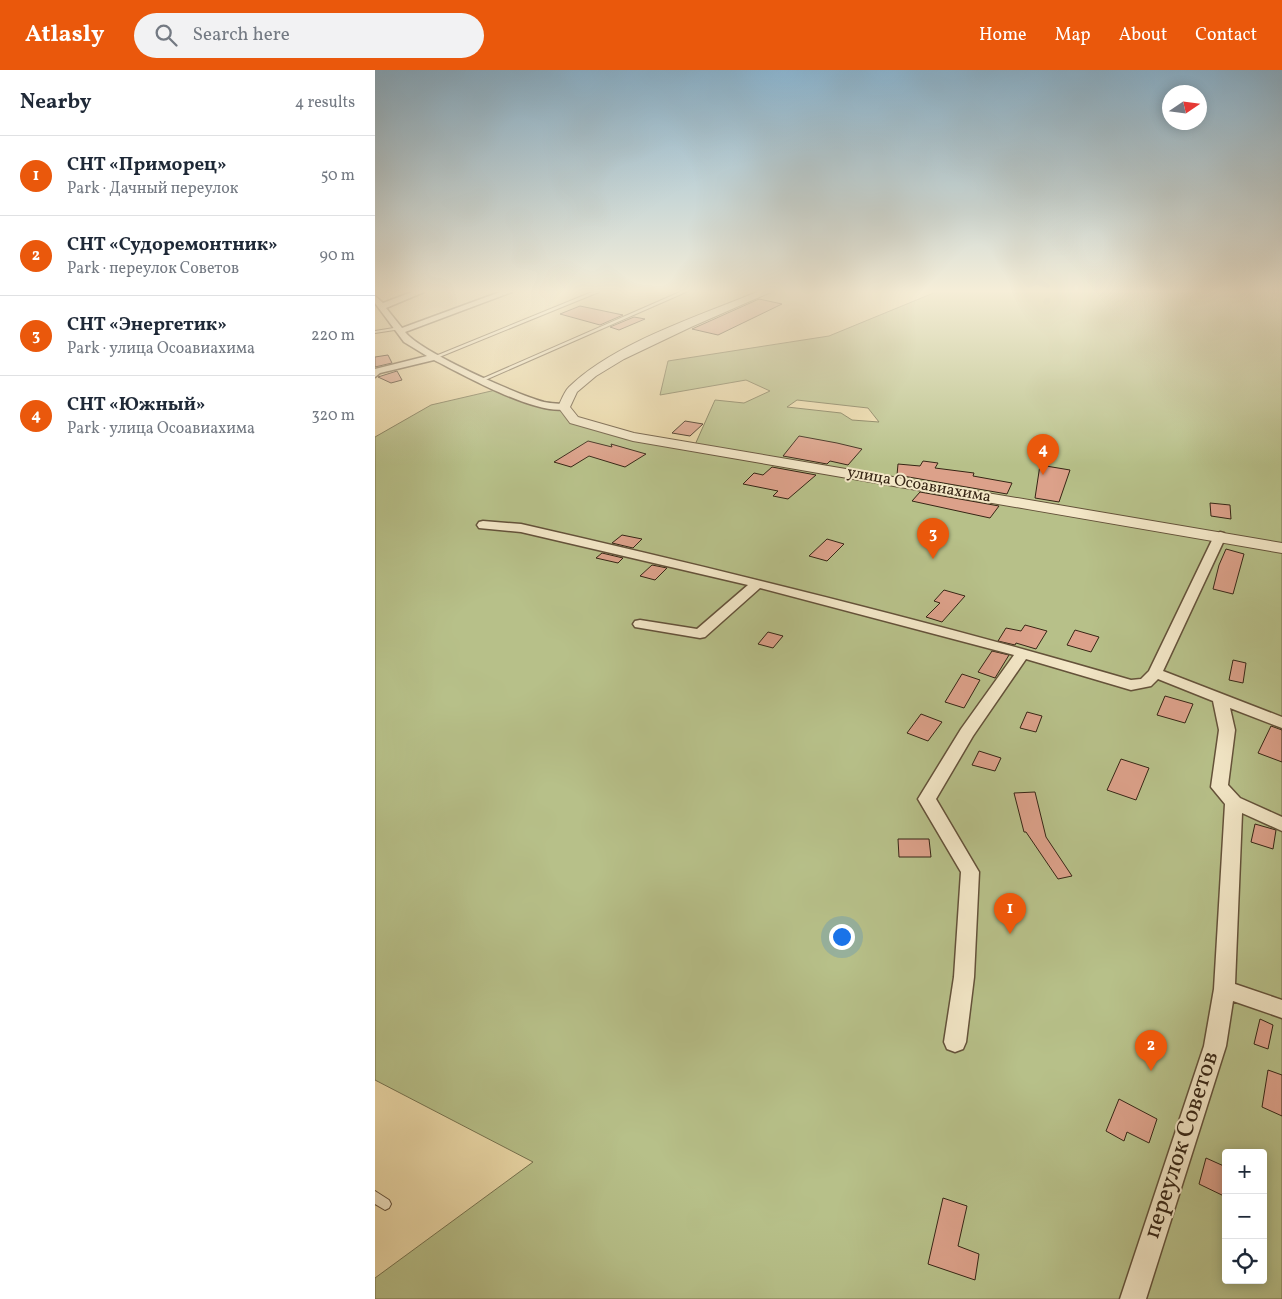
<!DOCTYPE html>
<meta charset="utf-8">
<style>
:root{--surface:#fff;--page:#f2f2f3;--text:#1f2937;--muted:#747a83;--line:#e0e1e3;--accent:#ea580c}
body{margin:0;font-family:Vollkorn,serif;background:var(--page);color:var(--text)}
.controls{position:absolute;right:15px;bottom:15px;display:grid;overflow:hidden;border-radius:5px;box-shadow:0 2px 12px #0003}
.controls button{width:45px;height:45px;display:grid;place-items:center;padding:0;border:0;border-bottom:1px solid var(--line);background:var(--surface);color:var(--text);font:25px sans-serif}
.compass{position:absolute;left:787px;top:15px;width:45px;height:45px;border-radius:50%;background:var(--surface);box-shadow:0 2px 12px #0003;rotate:77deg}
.you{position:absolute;left:466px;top:866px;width:18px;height:18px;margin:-12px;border:4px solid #fff;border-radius:50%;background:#1a73e8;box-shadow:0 0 0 8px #1a73e833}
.badge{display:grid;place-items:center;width:32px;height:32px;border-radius:50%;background:var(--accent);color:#fff;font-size:16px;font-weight:700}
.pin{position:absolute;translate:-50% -41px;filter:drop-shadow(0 1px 2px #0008)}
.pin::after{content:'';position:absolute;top:26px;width:18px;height:15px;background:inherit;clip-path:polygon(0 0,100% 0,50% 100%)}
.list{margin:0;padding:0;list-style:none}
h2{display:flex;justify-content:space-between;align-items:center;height:65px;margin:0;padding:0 20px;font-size:21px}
h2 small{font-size:16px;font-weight:400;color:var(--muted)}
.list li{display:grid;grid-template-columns:32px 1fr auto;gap:15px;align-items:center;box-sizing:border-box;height:80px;padding:0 20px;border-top:1px solid var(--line)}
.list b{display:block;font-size:19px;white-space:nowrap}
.list p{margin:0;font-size:16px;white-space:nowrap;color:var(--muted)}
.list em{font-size:16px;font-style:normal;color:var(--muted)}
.icon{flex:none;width:28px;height:28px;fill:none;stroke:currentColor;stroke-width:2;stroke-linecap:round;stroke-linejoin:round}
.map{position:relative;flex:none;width:907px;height:1229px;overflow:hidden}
header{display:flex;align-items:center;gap:30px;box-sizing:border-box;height:70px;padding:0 25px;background:var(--accent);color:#fff}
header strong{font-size:24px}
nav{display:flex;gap:28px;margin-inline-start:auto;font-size:18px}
.search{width:350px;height:45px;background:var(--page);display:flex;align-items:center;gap:12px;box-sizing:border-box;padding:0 18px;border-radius:28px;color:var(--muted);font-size:19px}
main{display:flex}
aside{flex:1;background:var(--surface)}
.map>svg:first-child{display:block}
.green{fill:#b7c089;stroke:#76724f;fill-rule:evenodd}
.building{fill:#dca18a;stroke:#362515}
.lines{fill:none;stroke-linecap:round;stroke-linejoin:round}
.service-casing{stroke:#64523a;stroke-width:2}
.minor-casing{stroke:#64523a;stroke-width:3}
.tertiary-casing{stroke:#64523a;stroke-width:2}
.service{fill:#f3e7c7;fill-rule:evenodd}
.minor{fill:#f3e7c7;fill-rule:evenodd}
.tertiary{fill:#f3e7c7;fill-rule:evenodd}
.labels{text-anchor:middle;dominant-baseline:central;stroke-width:4;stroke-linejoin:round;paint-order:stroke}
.far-street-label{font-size:16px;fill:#362515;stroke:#f3e7c7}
.near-street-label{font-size:24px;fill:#362515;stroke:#f3e7c7}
</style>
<header>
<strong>Atlasly</strong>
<div class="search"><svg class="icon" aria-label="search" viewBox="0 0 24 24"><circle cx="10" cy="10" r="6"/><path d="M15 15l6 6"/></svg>Search here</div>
<nav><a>Home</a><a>Map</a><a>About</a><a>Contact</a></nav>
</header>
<main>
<aside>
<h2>Nearby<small>4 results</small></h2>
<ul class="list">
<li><span class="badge">1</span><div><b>СНТ «Приморец»</b><p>Park · Дачный переулок</p></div><em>50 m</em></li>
<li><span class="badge">2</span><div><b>СНТ «Судоремонтник»</b><p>Park · переулок Советов</p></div><em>90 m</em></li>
<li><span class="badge">3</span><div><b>СНТ «Энергетик»</b><p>Park · улица Осоавиахима</p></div><em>220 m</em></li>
<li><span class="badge">4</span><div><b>СНТ «Южный»</b><p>Park · улица Осоавиахима</p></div><em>320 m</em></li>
</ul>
</aside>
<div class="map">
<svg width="907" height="1229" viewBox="0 0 907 1229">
<rect width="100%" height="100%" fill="#ecdaa9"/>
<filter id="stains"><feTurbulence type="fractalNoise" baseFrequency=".004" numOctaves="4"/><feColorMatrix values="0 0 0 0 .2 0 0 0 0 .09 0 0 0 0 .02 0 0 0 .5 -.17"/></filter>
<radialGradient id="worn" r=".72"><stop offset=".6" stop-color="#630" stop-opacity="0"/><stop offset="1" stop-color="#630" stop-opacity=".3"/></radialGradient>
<path class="green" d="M 561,222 L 907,222 L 907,1229 L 0,1229 L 0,1208 L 158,1092 L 0,1010 L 0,367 L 56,335 L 125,319 L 169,335 L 189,337 L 199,350 L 319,377 L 340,330 L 369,333 L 395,321 L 371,310 L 285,325 L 293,291 L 454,266 ZM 422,330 L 493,338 L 504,352 L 477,350 L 466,343 L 412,337 ZM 851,1083 L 888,1083 L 888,1210 L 851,1210 Z"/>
<path class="building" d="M 384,229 L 407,234 L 343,265 L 317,259 Z
M 205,236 L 248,245 L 225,255 L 185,244 Z
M 259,247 L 270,249 L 244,260 L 235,257 Z
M 13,285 L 17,293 L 0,297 L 0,287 Z
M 22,301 L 27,310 L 16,313 L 3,307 Z
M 310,351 L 328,354 L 315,366 L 297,363 Z
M 424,366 L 462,373 L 487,379 L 473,395 L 455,391 L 452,394 L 408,386 Z
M 213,371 L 237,377 L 236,374 L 271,384 L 250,397 L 214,386 L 196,397 L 179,392 Z
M 548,391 L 563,393 L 560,398 L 599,403 L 598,406 L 637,413 L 632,424 L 522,405 L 523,394 L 545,396 Z
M 665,395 L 695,400 L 684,432 L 660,428 Z
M 397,397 L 441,405 L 413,429 L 398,426 L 403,421 L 368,414 L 379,403 L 388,405 Z
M 545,422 L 624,436 L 615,448 L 537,431 Z
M 835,433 L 855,435 L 856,449 L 836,446 Z
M 247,465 L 267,469 L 258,478 L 237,473 Z
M 452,469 L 469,474 L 452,491 L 434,486 Z
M 851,479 L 869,484 L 858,524 L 838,519 L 844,495 Z
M 227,483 L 248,488 L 243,493 L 221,488 Z
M 277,495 L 292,498 L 280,510 L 265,506 Z
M 569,520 L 590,526 L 567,552 L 551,547 L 565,533 L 559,531 Z
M 650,555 L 672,561 L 661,579 L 641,573 L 640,575 L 623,571 L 631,558 L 646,561 Z
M 700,560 L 724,567 L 716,582 L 692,575 Z
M 393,562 L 408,566 L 398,578 L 383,574 Z
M 617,581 L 634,585 L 620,608 L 603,602 Z
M 858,590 L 871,593 L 868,613 L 854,610 Z
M 587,604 L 605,610 L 589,638 L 570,632 Z
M 790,626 L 818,634 L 810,653 L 782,645 Z
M 652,642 L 667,646 L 661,662 L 645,658 Z
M 546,644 L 567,652 L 553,671 L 532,663 Z
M 896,656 L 907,660 L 907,692 L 883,683 Z
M 604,681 L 626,688 L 620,701 L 597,695 Z
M 746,689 L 774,698 L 761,730 L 732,720 Z
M 660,722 L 671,767 L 697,806 L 683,809 L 651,762 L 649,762 L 639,723 Z
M 880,754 L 901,760 L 898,779 L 876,772 Z
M 523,769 L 554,769 L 556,787 L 524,787 Z
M 885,949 L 898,955 L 893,979 L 879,974 Z
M 893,1000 L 907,1005 L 907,1046 L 887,1037 Z
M 744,1029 L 782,1049 L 774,1073 L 752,1062 L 749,1071 L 731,1061 Z
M 831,1088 L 851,1097 L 851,1127 L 824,1114 Z
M 568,1128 L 592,1136 L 583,1176 L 604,1184 L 600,1210 L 553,1194 Z"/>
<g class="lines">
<defs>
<path id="service" d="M 217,222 L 224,222 L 62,288 L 58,287 Z
M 305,222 L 311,222 L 108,311 L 104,310 Z
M 25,257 L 26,257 L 26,259 L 0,263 L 0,261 Z
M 0,1121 L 14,1130 L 16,1134 L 14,1138 L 10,1140 L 0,1134 Z"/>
<path id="minor" d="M 37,222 L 49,222 L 11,238 L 27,258 L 125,222 L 137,222 L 30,262 C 47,283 141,324 169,332 C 177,334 185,333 192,335 L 192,339 C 161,346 89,305 59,290 L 5,303 L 0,307 L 0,299 L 52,286 L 29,272 L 0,233 L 0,226 L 8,233 Z
M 108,451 L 146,454 C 351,501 555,551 756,610 L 766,609 L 774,601 L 839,466 L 845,462 L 849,463 L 851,466 L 788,601 L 907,647 L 907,658 L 855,638 L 860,660 L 853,715 L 865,728 L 907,747 L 907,761 L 867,743 L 860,914 L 907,930 L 907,948 L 858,931 L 851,976 L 771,1229 L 745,1229 L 829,976 L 839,919 L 850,734 L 836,717 L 844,660 L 838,631 L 783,609 L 776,616 L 756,620 L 651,589 L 598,666 L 561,729 L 604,802 L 599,907 L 591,972 L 588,979 L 580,982 L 572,979 L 569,972 L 579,907 L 586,802 L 543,729 L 586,659 L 639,585 L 385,518 L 330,567 L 325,568 L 260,557 L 258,554 L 260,551 L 265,550 L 322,559 L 373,515 L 146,462 L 104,458 L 102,455 L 104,452 Z"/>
<path id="tertiary" d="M 382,222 L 396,222 L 316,257 L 249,289 L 221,306 L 202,322 L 195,337 L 203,347 L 259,363 L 907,473 L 907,483 L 258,371 L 195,353 L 183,337 C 186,331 189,322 194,317 C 239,273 324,246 382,222 Z"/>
</defs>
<use href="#service" class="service-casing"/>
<use href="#minor" class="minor-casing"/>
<use href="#tertiary" class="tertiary-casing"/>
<use href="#service" class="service"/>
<use href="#minor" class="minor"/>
<use href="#tertiary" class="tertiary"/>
</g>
<linearGradient id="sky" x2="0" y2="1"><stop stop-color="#8ab6d3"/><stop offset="0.56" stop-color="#f6eed8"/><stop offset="1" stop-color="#f6eed8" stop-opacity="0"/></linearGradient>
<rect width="907" height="395" fill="url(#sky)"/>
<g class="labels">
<g class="far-street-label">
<text transform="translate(544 415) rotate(10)">улица Осоавиахима</text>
</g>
<g class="near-street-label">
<text transform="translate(807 1075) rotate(-72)">переулок Советов</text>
</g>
</g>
<rect width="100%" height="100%" filter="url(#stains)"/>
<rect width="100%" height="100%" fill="url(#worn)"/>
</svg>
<div class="controls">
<button>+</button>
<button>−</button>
<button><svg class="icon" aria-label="locate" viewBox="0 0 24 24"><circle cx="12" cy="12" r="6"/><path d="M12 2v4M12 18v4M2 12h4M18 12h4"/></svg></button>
</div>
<svg class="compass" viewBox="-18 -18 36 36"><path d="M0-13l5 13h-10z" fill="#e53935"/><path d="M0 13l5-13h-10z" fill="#747a83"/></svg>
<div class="you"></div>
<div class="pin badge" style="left:635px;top:864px">1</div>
<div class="pin badge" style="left:776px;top:1001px">2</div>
<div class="pin badge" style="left:558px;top:489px">3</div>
<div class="pin badge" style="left:668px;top:405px">4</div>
</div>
</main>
